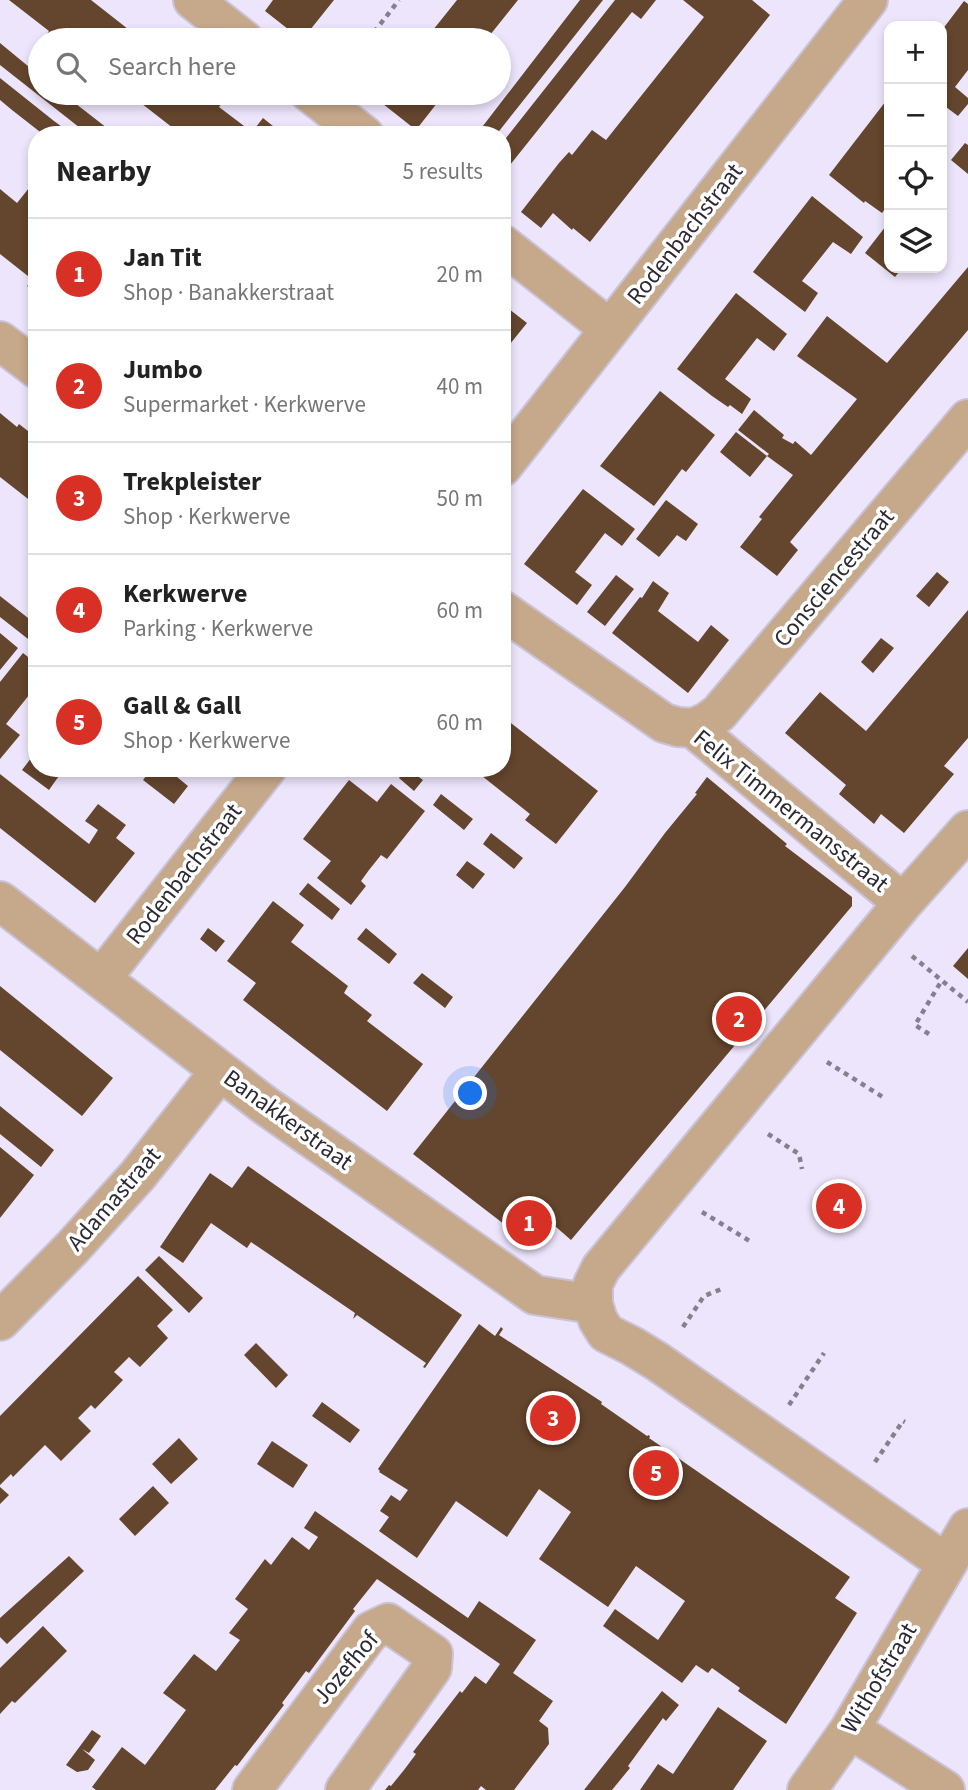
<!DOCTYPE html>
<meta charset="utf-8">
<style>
:root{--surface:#fff;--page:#f6f6f6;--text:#222;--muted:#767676;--line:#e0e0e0;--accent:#d93025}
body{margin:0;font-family:"Source Sans 3",sans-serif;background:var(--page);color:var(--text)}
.controls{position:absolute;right:21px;top:21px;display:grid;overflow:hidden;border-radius:14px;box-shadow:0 4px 10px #0003}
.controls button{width:63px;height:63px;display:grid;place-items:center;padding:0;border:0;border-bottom:2px solid var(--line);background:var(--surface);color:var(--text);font:35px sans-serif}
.you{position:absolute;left:471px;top:1094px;width:24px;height:24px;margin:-18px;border:5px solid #fff;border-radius:50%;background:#1a73e8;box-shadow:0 0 0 10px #1a73e833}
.badge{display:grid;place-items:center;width:46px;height:46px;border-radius:50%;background:var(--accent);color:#fff;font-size:23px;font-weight:700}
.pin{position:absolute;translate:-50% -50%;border:4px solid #fff;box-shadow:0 2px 7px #0006}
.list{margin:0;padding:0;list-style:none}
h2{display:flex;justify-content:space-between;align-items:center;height:91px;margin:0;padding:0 28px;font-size:30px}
h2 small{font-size:23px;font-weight:400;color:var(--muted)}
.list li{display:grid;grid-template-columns:46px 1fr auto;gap:21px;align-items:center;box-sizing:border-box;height:112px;padding:0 28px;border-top:2px solid var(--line)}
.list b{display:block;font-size:26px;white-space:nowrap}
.list p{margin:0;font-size:23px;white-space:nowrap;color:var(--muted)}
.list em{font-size:23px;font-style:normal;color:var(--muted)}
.icon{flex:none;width:38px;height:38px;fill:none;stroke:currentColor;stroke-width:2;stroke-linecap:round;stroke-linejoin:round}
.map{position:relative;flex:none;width:968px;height:1790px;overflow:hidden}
.search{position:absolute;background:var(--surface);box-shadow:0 4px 10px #0003;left:28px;top:28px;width:483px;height:77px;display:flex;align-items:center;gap:18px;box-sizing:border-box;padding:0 24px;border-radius:38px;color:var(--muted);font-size:26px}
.panel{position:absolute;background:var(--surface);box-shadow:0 4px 10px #0003;left:28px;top:126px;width:483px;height:651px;border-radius:28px}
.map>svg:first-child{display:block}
.building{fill:#64452d}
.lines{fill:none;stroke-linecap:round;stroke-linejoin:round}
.minor-casing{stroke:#cac3d8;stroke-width:42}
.path{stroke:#858090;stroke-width:4.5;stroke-dasharray:5 5;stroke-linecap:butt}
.minor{stroke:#c6a88b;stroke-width:38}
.labels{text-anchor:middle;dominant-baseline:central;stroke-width:7;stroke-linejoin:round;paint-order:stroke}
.street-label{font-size:24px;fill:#2c2933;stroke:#fff}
</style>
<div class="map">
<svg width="968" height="1790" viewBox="0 0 968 1790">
<rect width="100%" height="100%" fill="#ede5fc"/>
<path class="building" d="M 9,0 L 91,0 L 142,40 L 42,40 L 49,31 Z
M 273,0 L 334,0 L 302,40 L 265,11 Z
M 457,0 L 518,0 L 490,35 L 498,40 L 425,40 Z
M 580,0 L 603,0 L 496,135 L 476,135 Z
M 615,0 L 656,0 L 641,19 L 632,12 L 502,175 L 502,143 Z
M 683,0 L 752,0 L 770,15 L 590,242 L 573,228 L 572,230 L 553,213 L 541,228 L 521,212 L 559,163 L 569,152 L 572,155 L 592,130 L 606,140 L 704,17 Z
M 964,1 L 968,4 L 968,70 L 955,87 L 968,98 L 968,104 L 958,116 L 942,104 L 942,30 Z
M 0,43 L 40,76 L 40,93 L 62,93 L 116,135 L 89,135 L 0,65 Z
M 0,78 L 54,121 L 73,135 L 44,135 L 12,110 L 0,100 Z
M 104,93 L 128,93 L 119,105 Z
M 128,93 L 209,93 L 222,103 L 219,107 L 252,132 L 263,118 L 284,135 L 204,135 L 201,132 L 198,135 L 182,135 Z
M 384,93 L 445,93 L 416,130 L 378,100 Z
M 889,97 L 889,204 L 882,213 L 865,201 L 864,203 L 829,175 Z
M 965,143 L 968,145 L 968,174 L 951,160 Z
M 33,183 L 37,186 L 37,294 L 27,286 L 33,280 L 0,254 L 0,189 L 17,203 Z
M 812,196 L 863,237 L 851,254 L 833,242 L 802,281 L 818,293 L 805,312 L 753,272 Z
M 889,222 L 889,268 L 902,268 L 895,277 L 865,253 Z
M 968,267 L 968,330 L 790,542 L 798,550 L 777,576 L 740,547 L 762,519 L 759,517 L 793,475 L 767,456 L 769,454 L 738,430 L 754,410 L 784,435 L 782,438 L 793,444 L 795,441 L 811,455 L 857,399 L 797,356 L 827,316 L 887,363 Z
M 736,293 L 787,334 L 774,351 L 757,338 L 725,379 L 751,399 L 742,414 L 730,405 L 728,407 L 712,396 L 677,369 Z
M 502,303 L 504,305 L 505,304 L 511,308 L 509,309 L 527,323 L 502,354 Z
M 660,391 L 715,435 L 686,472 L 682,469 L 654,506 L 600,466 Z
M 0,413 L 17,427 L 19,424 L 33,435 L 31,437 L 37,441 L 37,506 L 0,477 Z
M 736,432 L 767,456 L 750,477 L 720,452 Z
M 583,489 L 635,529 L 622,546 L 605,533 L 575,572 L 592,585 L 577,605 L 524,564 Z
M 666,500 L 698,524 L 686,541 L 677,535 L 659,557 L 636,539 Z
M 937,572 L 949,582 L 929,607 L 916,596 Z
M 616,575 L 634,589 L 605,626 L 587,612 Z
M 653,581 L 669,593 L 658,611 L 698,642 L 711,625 L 729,640 L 688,693 L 612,633 L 640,597 L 642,598 Z
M 0,596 L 37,625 L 37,646 L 0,617 Z
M 968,610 L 968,738 L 944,766 L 954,774 L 904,833 L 881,814 L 874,824 L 839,794 L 846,785 L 785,733 L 820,692 L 866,731 Z
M 0,633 L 18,648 L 0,670 Z
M 881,638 L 894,648 L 873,673 L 861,662 Z
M 23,653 L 37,664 L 37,685 L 6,724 L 20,735 L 0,759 L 0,682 Z
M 502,716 L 598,791 L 556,844 L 525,820 L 530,814 L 472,768 L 502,768 Z
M 35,753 L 37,754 L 37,768 L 55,768 L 61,773 L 49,790 L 22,770 Z
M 152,768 L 166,768 L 188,786 L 174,804 L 143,780 Z
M 407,768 L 423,780 L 414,791 L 399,778 Z
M 0,774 L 89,844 L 98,830 L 85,821 L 98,804 L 126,825 L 116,838 L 135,853 L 95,903 L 0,828 Z
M 707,777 L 787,844 L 785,846 L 852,897 L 852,906 L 571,1240 L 548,1220 L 531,1242 L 536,1246 L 535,1248 L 413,1154 L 625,887 L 665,833 L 697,794 L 695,793 Z
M 349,780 L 377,802 L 391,784 L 425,811 L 387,859 L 381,855 L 369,870 L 361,881 L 366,886 L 351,905 L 317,878 L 331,861 L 303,839 Z
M 441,794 L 473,819 L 464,830 L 433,805 Z
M 491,833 L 523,858 L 514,869 L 483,844 Z
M 467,861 L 485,874 L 473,889 L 456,875 Z
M 308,883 L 340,909 L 332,920 L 299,894 Z
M 273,901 L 304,925 L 291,942 L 348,986 L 344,993 L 372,1015 L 367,1021 L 423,1064 L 387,1111 L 243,1000 L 256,983 L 227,961 Z
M 208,928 L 225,941 L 216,952 L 200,939 Z
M 366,928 L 397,954 L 389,964 L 357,939 Z
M 968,948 L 968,979 L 953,966 Z
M 422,973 L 453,997 L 445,1008 L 413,983 Z
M 0,986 L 113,1078 L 82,1116 L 0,1050 Z
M 0,1106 L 54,1150 L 41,1167 L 0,1134 Z
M 0,1147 L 34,1175 L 0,1218 Z
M 248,1166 L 462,1315 L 425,1368 L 423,1367 L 426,1363 L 357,1315 L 353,1319 L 355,1313 L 251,1242 L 247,1248 L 211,1223 L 183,1263 L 160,1247 L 210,1173 L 232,1188 Z
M 159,1256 L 203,1298 L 189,1313 L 145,1270 Z
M 138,1276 L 173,1310 L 157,1326 L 168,1338 L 140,1367 L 129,1357 L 114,1372 L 123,1380 L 95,1409 L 91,1405 L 78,1418 L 91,1431 L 61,1461 L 45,1445 L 13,1477 L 11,1474 L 0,1485 L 0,1416 Z
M 479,1324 L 495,1336 L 501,1327 L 503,1329 L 499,1335 L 599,1400 L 602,1402 L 601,1404 L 647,1436 L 649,1435 L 650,1437 L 649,1438 L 850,1577 L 835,1598 L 857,1613 L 786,1724 L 738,1691 L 740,1688 L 712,1668 L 708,1673 L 696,1665 L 682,1683 L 603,1626 L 615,1609 L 658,1640 L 685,1601 L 636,1566 L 608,1607 L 539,1559 L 571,1512 L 539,1489 L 507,1537 L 456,1501 L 417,1558 L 379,1531 L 389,1517 L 380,1511 L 391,1495 L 400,1501 L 408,1490 L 379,1472 L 380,1471 L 378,1469 Z
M 256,1343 L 288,1375 L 276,1388 L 244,1355 Z
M 322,1402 L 360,1430 L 350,1443 L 312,1416 Z
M 179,1438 L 198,1459 L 171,1484 L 152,1464 Z
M 272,1441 L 308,1465 L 293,1488 L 257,1464 Z
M 153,1486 L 169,1503 L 135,1536 L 119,1519 Z
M 0,1487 L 9,1495 L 0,1504 Z
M 315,1511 L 468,1618 L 479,1601 L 536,1640 L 513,1673 L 553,1701 L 539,1721 L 548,1728 L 549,1744 L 514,1790 L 486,1790 L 481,1786 L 478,1790 L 385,1790 L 389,1785 L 391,1786 L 404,1770 L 416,1754 L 413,1752 L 460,1691 L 462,1693 L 475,1676 L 486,1684 L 500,1664 L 377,1579 L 353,1609 L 355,1611 L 309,1673 L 306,1671 L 282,1703 L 284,1705 L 237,1766 L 235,1765 L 215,1790 L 96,1790 L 92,1787 L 122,1747 L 145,1765 L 186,1710 L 163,1693 L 194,1654 L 216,1671 L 240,1640 L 229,1633 L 248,1609 L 235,1599 L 265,1559 L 271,1565 L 292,1537 L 309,1550 L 318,1537 L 304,1528 Z
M 69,1556 L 84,1571 L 7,1644 L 0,1637 L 0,1618 Z
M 43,1626 L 67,1651 L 15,1703 L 12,1701 L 0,1714 L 0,1668 Z
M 662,1691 L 679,1705 L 666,1721 L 663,1718 L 628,1766 L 630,1768 L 612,1790 L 584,1790 Z
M 718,1707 L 767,1741 L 733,1790 L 640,1790 L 658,1764 L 673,1774 Z
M 92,1730 L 101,1736 L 89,1753 L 82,1749 L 95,1760 L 88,1770 L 77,1772 L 66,1765 Z"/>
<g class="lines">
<defs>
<path id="minor" d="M 193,0 L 244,40
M 310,93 L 364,135
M 502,244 L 610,329
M 0,341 L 37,369
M 502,467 L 868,0
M 502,610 L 664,723 L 678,727 L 693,728 L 903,903
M 693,728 L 707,722 L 719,713 L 968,419
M 0,901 L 266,1106 L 535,1295 L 593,1304
M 101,979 L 267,768
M 0,1321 L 72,1248 L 138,1175 L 220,1071
M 947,1564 L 658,1362 L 632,1346 L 606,1333 L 598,1320 L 593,1304 L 593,1284 L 601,1268 L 903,903 L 968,830
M 850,1729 L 945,1790
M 252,1790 L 371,1631 L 388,1623 L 433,1654 L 432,1668 L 345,1790
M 807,1790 L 850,1729 L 968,1528"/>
</defs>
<use href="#minor" class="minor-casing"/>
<path class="path" d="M 368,40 L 399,0
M 912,956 L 968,1002
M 929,1034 L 915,1025 L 942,980
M 827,1062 L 886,1099
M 768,1134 L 799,1154 L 802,1169
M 702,1212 L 753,1243
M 683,1327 L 704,1296 L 724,1288
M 789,1405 L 824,1353
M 875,1462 L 903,1421 L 905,1422"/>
<use href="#minor" class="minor"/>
</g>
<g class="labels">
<g class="street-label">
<text transform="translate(685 234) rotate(-52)">Rodenbachstraat</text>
<text transform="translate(834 578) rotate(-50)">Consciencestraat</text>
<text transform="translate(791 811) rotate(39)">Felix Timmermansstraat</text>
<text transform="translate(184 874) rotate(-52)">Rodenbachstraat</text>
<text transform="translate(288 1120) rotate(36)">Banakkerstraat</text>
<text transform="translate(114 1199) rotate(-49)">Adamastraat</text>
<text transform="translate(346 1668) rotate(-50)">Jozefhof</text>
<text transform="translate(879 1678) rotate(-59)">Withofstraat</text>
</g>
</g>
</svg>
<div class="controls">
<button>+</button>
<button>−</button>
<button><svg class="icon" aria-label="locate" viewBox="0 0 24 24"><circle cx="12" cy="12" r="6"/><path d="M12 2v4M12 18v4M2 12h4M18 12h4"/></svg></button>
<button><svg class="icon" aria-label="layers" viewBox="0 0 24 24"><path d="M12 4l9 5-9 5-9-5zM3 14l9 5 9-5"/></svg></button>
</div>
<div class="you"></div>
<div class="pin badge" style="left:529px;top:1223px">1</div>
<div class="pin badge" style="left:739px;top:1019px">2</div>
<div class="pin badge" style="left:553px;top:1418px">3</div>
<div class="pin badge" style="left:839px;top:1206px">4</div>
<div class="pin badge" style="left:656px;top:1473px">5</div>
<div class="search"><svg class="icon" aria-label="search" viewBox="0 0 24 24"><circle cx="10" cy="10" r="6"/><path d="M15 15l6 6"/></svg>Search here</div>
<section class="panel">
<h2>Nearby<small>5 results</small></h2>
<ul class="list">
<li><span class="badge">1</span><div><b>Jan Tit</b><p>Shop · Banakkerstraat</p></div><em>20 m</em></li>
<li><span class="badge">2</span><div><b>Jumbo</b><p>Supermarket · Kerkwerve</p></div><em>40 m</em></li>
<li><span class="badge">3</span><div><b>Trekpleister</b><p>Shop · Kerkwerve</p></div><em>50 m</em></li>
<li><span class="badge">4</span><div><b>Kerkwerve</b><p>Parking · Kerkwerve</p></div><em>60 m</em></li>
<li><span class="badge">5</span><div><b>Gall &amp; Gall</b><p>Shop · Kerkwerve</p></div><em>60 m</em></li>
</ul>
</section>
</div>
